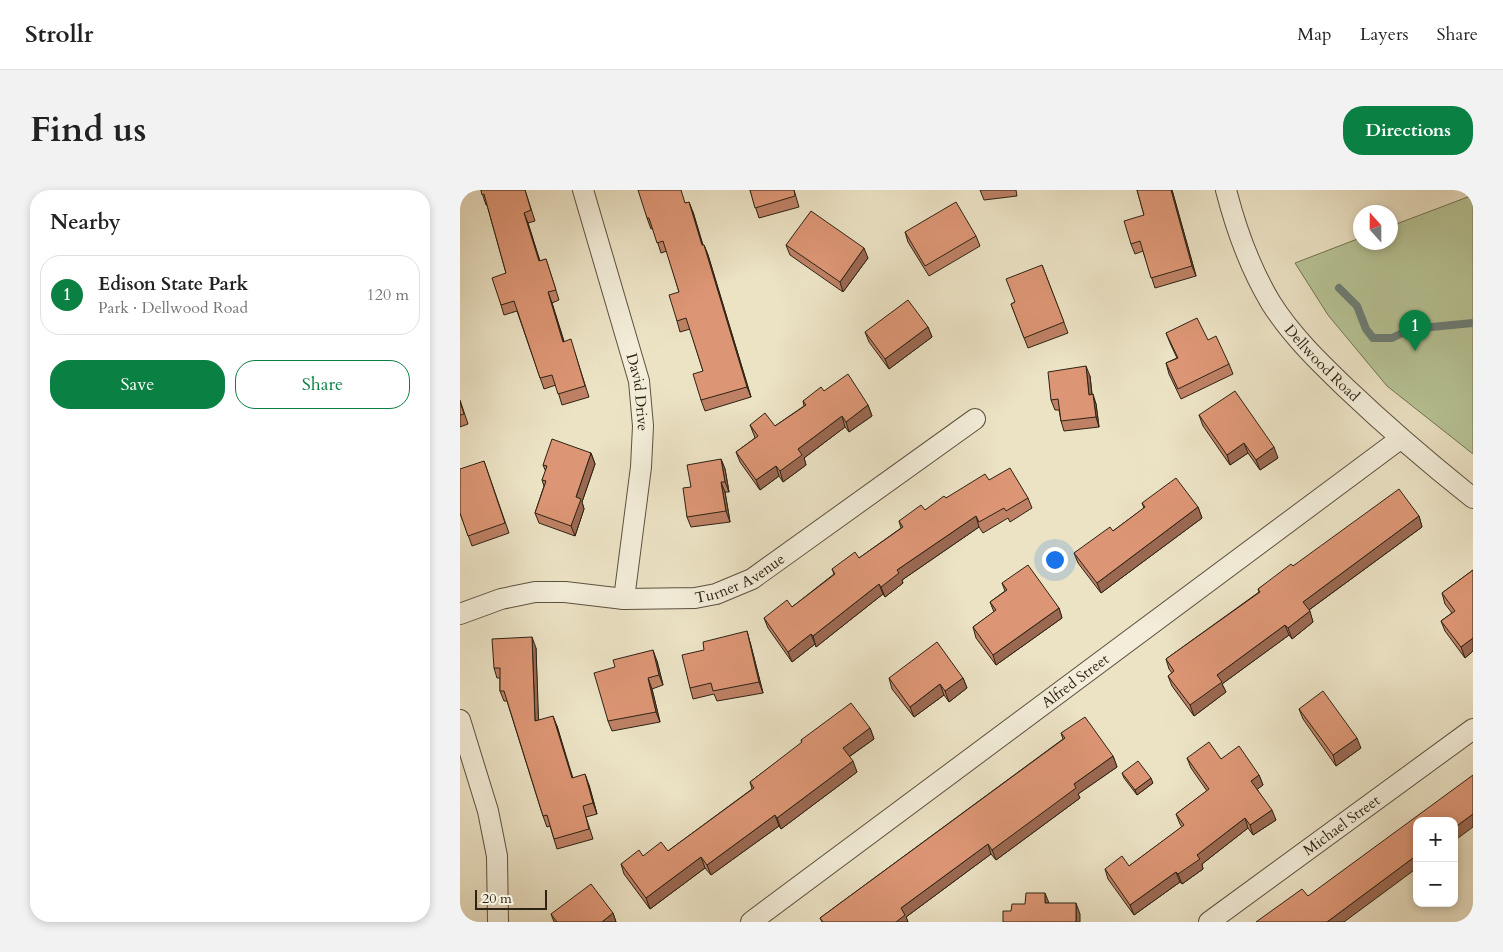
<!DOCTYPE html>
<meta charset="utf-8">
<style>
:root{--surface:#fff;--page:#f2f2f2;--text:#222;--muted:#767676;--line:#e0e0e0;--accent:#0b8043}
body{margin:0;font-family:Cardo,serif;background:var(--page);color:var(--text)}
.controls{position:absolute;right:15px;bottom:15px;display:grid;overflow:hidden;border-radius:10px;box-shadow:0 2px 8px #0003}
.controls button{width:45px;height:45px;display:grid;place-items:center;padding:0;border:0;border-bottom:1px solid var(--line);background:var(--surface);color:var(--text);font:25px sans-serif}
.compass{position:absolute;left:893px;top:15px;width:45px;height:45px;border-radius:50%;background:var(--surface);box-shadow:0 2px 8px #0003;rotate:339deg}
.scale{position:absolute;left:15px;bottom:12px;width:72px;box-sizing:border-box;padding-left:5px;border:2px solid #2d2214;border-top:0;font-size:14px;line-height:18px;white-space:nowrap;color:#2d2214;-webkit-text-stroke:4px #f3edd9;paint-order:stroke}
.you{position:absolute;left:594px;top:369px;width:18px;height:18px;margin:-12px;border:4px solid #fff;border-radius:50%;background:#1a73e8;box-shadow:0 0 0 8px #1a73e833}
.badge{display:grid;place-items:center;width:32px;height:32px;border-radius:50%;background:var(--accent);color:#fff;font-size:16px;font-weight:700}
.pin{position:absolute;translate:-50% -41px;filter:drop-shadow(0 1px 2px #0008)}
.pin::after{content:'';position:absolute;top:26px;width:18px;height:15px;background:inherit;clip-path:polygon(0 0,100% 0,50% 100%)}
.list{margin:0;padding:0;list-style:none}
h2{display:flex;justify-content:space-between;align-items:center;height:65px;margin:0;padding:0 20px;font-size:21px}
h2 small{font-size:16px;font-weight:400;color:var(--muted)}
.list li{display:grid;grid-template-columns:32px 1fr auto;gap:15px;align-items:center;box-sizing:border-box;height:80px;margin:0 10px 10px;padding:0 10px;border:1px solid var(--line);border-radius:20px}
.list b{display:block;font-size:19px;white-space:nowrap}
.list p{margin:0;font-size:16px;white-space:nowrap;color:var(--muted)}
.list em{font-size:16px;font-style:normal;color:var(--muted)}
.actions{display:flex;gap:10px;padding:15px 20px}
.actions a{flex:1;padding:11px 0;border:1px solid var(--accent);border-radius:20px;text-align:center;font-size:18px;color:var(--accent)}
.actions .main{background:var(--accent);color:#fff}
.map{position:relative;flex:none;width:1013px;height:732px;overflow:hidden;border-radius:20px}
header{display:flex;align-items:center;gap:30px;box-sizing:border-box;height:70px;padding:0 25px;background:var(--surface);border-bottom:1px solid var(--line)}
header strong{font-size:24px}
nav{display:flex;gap:28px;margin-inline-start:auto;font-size:18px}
.intro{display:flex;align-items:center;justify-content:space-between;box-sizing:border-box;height:120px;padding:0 30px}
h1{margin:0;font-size:35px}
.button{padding:12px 22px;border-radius:20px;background:var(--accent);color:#fff;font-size:18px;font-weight:700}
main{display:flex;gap:30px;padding:0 30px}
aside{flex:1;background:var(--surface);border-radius:20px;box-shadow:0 2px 8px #0003}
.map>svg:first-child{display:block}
.green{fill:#b7c496;stroke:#727355}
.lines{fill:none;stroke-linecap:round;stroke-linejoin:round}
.stream{stroke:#6e7f78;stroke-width:8}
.minor-casing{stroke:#5d5240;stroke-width:22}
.minor{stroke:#f3edd9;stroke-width:20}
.wall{fill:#be8165;stroke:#2d2214}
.shaded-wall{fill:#9b6952;stroke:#2d2214}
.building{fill:#dd9675;stroke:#2d2214}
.labels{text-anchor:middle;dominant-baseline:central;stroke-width:4;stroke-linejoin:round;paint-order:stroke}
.street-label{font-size:15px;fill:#2d2214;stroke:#f3edd9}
</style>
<header>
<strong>Strollr</strong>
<nav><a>Map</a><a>Layers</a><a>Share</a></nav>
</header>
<div class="intro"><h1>Find us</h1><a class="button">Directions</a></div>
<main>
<aside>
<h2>Nearby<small></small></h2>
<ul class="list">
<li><span class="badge">1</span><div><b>Edison State Park</b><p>Park · Dellwood Road</p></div><em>120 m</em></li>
</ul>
<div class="actions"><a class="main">Save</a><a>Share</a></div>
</aside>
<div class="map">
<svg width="1013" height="732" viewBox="0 0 1013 732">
<rect width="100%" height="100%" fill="#ece3c5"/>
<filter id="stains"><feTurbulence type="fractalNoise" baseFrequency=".004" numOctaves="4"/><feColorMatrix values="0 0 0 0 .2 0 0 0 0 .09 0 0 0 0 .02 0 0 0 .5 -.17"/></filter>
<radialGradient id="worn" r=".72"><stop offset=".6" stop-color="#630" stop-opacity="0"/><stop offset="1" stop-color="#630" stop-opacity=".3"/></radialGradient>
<path class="green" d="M 1013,5 L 1013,264 L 927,196 L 868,125 L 835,73 L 900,48 L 901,52 L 931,52 L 931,36 Z"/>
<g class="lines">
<path class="stream" d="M 879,98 L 897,116 L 906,139 L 913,148 L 932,148 L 951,139 L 1013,133"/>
<defs>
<g id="minor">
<path id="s1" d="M 123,0 L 179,191 L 183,236 L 181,277 L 164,409"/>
<path id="s2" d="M 766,0 C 776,39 790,78 811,113 C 831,145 859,172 886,198 C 927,237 969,273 1013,308"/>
<path id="s3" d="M 0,424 L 41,409 L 75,402 L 105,402 L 164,409 L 235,408 L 256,404 L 292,389 L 515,229"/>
<path d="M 0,530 L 28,621 L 37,666 L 38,732"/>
<path id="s4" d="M 291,732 L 940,249"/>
<path id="s5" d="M 749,732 L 1013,539"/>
</g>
</defs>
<use href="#minor" class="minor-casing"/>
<use href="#minor" class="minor"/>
</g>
<path class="wall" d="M 21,0 L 65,0 L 75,31 L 68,33 L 80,71 L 86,69 L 99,110 L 92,113 L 104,151 L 114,160 L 129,207 L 102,215 L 96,195 L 84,199 L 57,121 L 44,125 L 41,115 L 46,83 L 27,15 L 26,15 Z
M 290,0 L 334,0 L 339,17 L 299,28 Z
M 520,0 L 556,0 L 557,6 L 524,10 Z
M 677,0 L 712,0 L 736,86 L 695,98 L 683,61 L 675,64 L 671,54 L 684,25 Z
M 226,13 L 233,22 L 243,55 L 244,55 L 248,65 L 291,207 L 245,221 L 241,210 L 243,181 L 230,139 L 220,142 L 217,131 L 219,102 L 207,61 L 201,63 L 193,38 L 191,39 L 187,28 Z
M 445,42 L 516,46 L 520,56 L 469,86 L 448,52 Z
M 326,55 L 408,68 L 383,102 L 330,65 Z
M 582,75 L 608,143 L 568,158 L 551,114 L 555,112 Z
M 468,137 L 472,147 L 429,179 L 409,152 L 405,142 Z
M 706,143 L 748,150 L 769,174 L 773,184 L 721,209 L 709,184 L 706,173 L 717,168 L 710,153 Z
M 630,186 L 632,204 L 636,214 L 639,237 L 604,241 L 601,231 L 599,220 L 595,220 L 591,210 Z
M 364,201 L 408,215 L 412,226 L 389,242 L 385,237 L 344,268 L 346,275 L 323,292 L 319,286 L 300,300 L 280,272 L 276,262 L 295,248 L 294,245 L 290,235 L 315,236 L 344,216 L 343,211 Z
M 0,210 L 8,234 L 0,237 Z
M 739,225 L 818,268 L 800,280 L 788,263 L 770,275 L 743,236 Z
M 131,263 L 135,274 L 122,312 L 124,319 L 115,346 L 79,333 L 75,323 L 84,296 L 82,290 L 86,282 L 83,275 Z
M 261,269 L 265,279 L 269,302 L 265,302 L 270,332 L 231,337 L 227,327 L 231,297 Z
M 24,271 L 49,343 L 12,356 L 0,323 Z
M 529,290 L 568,308 L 572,318 L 550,332 L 548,328 L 523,343 L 519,337 L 442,390 L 443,393 L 425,407 L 423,404 L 356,457 L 355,454 L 332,472 L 308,438 L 304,428 L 332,417 L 374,384 L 372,379 L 399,368 L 441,338 L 439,331 L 465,320 L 486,308 Z
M 682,313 L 738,317 L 742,328 L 641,403 L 618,373 L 614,363 L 653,341 L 684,318 Z
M 959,326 L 962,337 L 849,420 L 853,432 L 832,449 L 829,445 L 762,494 L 766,502 L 734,526 L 712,496 L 708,486 L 712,483 L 709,479 L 706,469 L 799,402 L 798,399 L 833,376 Z
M 1013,380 L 1013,461 L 1005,468 L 985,441 L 981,431 L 992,423 L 985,414 L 982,403 Z
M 542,393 L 599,418 L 602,428 L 536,475 L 516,448 L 513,437 L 534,422 L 530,412 L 545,401 Z
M 290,452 L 303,503 L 257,511 L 254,504 L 233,509 L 230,498 Z
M 76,458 L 78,530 L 97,536 L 112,588 L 129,595 L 137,624 L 126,627 L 133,649 L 97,659 L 90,636 L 87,637 L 83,626 L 47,511 L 44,511 L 40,501 L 40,488 L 37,488 L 34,478 Z
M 197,471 L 203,495 L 192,499 L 200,532 L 152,541 L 148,531 Z
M 429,488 L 503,488 L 507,498 L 489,512 L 484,505 L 454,527 L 432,499 Z
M 839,519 L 901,558 L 876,576 L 843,529 Z
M 410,538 L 414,549 L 389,567 L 397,582 L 321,639 L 319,636 L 251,685 L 245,678 L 190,719 L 164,684 L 161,674 L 183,666 L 208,661 L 292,599 L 290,592 L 342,553 L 341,550 Z
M 601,543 L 653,566 L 657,577 L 618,604 L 620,608 L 536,670 L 531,664 L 446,727 L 448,732 L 362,732 L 360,728 L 603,549 Z
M 727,568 L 761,569 L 799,585 L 803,595 L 797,599 L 816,630 L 793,645 L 788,638 L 742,674 L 743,679 L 722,694 L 720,692 L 674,725 L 648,689 L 645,679 L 669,676 L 722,637 L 720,634 L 716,624 L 747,601 L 731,578 Z
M 662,583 L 693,593 L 677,605 L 664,588 Z
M 153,723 L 156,732 L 94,732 L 91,724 Z"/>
<path class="shaded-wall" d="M 711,0 L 712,0 L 736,86 L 732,76 Z
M 229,12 L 233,22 L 246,66 L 242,55 Z
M 64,23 L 68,33 L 83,82 L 79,71 Z
M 244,55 L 248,65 L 291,207 L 287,197 Z
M 404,58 L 408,68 L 383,102 L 380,92 Z
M 88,102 L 92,113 L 107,162 L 103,152 Z
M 468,137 L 472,147 L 429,179 L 425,169 Z
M 626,176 L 630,186 L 633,215 L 629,205 Z
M 633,204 L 636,214 L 639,237 L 636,227 Z
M 408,215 L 412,226 L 389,242 L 386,232 Z
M 382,226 L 385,237 L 344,268 L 346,275 L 323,292 L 320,281 L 338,259 Z
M 784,253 L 788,263 L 770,275 L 767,265 Z
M 814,257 L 818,268 L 800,280 L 796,270 Z
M 131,263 L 135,274 L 122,312 L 124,319 L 115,346 L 111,336 L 116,307 Z
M 261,269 L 265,279 L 269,302 L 265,292 Z
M 316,276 L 319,286 L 300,300 L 296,290 Z
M 261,292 L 265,302 L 270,332 L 266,321 Z
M 738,317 L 742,328 L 641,403 L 637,393 Z
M 516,326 L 519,337 L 442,390 L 443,393 L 425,407 L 421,397 L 437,380 Z
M 959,326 L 962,337 L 846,422 L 843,412 Z
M 419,394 L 423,404 L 356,457 L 353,446 Z
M 599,418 L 602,428 L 536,475 L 533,465 Z
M 850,421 L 853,432 L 832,449 L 828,438 Z
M 825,435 L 829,445 L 762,494 L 766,502 L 734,526 L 730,515 L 757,485 Z
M 287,441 L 290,452 L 303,503 L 299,492 Z
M 351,444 L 355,454 L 332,472 L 328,462 Z
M 72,447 L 76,458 L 79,541 L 75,531 Z
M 1013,448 L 1013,461 L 1005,468 L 1001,457 Z
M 193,460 L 197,471 L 203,495 L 199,485 Z
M 188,488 L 192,499 L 200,532 L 196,522 Z
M 503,488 L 507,498 L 489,512 L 485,501 Z
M 480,494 L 484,505 L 454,527 L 450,517 Z
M 93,526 L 97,536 L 116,598 L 112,588 Z
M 410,538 L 414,549 L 387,568 L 383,558 Z
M 897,548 L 901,558 L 876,576 L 873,565 Z
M 653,566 L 657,577 L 618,604 L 620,608 L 536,670 L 532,660 L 614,594 Z
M 393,571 L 397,582 L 321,639 L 317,628 Z
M 125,584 L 129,595 L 137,624 L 133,613 Z
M 799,585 L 803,595 L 795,601 L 791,591 Z
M 691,588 L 693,593 L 677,605 L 675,600 Z
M 812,620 L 816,630 L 793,645 L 790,635 Z
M 1013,624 L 1013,637 L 994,651 L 994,638 Z
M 315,625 L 319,636 L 251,685 L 247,675 Z
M 785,628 L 788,638 L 742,674 L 743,679 L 722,694 L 718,684 L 737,665 Z
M 528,654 L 531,664 L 446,727 L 448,732 L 436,732 L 441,718 Z
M 957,665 L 957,678 L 884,732 L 867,732 Z
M 241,667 L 245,678 L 190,719 L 186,708 Z
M 716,682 L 720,692 L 674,725 L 670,715 Z
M 585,703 L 589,713 L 585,713 Z
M 616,713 L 620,724 L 620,732 L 616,732 Z
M 153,723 L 156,732 L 142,732 Z"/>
<path class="building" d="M 21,0 L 65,0 L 71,20 L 64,23 L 79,71 L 86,69 L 96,100 L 88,102 L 103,152 L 111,149 L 125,196 L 98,204 L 92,185 L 80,188 L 54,111 L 41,115 L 32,88 L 46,83 L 24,4 L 22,5 Z
M 178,0 L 221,0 L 225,13 L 229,12 L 242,55 L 244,55 L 287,197 L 241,210 L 233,184 L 243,181 L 226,128 L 217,131 L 209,105 L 219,102 L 203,51 L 197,53 L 189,28 L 187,28 Z
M 290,0 L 334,0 L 335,6 L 295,18 Z
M 677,0 L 711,0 L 732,76 L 691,88 L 680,51 L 671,54 L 664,31 L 684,25 Z
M 496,12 L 516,46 L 465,76 L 445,42 Z
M 351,21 L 404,58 L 380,92 L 326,55 Z
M 582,75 L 604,132 L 564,148 L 551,114 L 555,112 L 546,89 Z
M 448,110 L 468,137 L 425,169 L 405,142 Z
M 737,128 L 748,150 L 756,146 L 769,174 L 718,199 L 706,173 L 718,168 L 706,143 Z
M 626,176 L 629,205 L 633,204 L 636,227 L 601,231 L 598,209 L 591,210 L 588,182 Z
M 388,184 L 408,215 L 386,232 L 382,226 L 338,259 L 342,265 L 320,281 L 316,276 L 296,290 L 276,262 L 298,246 L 290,235 L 305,223 L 315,236 L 346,215 L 343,211 L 361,197 L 364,201 Z
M 775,201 L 814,257 L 796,270 L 784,253 L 767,265 L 739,225 Z
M 0,212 L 4,224 L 0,225 Z
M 92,249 L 131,263 L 116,307 L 121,309 L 111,336 L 75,323 L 86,291 L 82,290 L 87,276 L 83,275 Z
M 261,269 L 265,292 L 261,292 L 266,321 L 227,327 L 223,298 L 231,297 L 227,275 Z
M 24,271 L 45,333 L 8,346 L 0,323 L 0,279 Z
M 550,278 L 568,308 L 546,321 L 544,318 L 519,332 L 516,326 L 437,380 L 439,383 L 421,397 L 419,394 L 353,446 L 351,444 L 328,462 L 304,428 L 327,410 L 332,417 L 375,384 L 372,379 L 395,362 L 399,368 L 443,337 L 439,331 L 461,315 L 465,320 L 484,306 L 486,308 L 525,284 L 529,290 Z
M 716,288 L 738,317 L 637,393 L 614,363 L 650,337 L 653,341 L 685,317 L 682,313 Z
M 939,299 L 959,326 L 843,412 L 850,421 L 828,438 L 825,435 L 757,485 L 762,492 L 730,515 L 708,486 L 714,481 L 706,469 L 800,402 L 798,399 L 831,374 L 833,376 Z
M 568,375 L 599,418 L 533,465 L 513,437 L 536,420 L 530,412 L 547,400 L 542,393 Z
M 1013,380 L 1013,448 L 1001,457 L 981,431 L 995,421 L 982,403 Z
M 287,441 L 299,492 L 253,501 L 251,493 L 230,498 L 222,465 L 244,460 L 243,452 Z
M 72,447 L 75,531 L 93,526 L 112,588 L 125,584 L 133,613 L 123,616 L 129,639 L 94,649 L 87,625 L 83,626 L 44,501 L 40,501 L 40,478 L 34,478 L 32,449 Z
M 477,452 L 503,488 L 485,501 L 480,494 L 450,517 L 429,488 Z
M 193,460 L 199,485 L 188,488 L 196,522 L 148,531 L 134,483 L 155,477 L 153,470 Z
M 863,501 L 897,548 L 873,565 L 839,519 Z
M 391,513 L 410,538 L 383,558 L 393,571 L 317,628 L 315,625 L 247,675 L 241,667 L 186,708 L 161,674 L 179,660 L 183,666 L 201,652 L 208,661 L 294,598 L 290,592 L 342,552 L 341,550 Z
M 625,527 L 653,566 L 614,594 L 616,598 L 532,660 L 528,654 L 441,718 L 445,725 L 436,732 L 363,732 L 360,728 L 605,548 L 601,543 Z
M 749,552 L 761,569 L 779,556 L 799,585 L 791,591 L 812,620 L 790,635 L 785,628 L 737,665 L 740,669 L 718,684 L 716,682 L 670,715 L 645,679 L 662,666 L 669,676 L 724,635 L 716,624 L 749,599 L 727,568 Z
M 678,571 L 691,588 L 675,600 L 662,583 Z
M 1013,585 L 1013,624 L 994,638 L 994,631 L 957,631 L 957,665 L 867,732 L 796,732 L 842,699 L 848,706 Z
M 131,694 L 153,723 L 142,732 L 97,732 L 91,724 Z
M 566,703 L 585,703 L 585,713 L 616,713 L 616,732 L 543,732 L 543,721 L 551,721 L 552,714 L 565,714 Z"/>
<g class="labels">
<g class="street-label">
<text stroke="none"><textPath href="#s2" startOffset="201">Dellwood Road</textPath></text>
<text stroke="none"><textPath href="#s1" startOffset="210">David Drive</textPath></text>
<text stroke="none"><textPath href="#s3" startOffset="288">Turner Avenue</textPath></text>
<text stroke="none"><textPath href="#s4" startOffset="404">Alfred Street</textPath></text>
<text stroke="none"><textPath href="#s5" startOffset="164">Michael Street</textPath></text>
</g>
</g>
<rect width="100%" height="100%" filter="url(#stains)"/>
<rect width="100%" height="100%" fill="url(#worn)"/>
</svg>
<div class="controls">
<button>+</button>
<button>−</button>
</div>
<svg class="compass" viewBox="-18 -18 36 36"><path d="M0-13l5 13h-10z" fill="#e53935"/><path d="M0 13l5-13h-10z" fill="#767676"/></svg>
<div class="scale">20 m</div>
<div class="you"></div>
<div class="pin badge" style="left:955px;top:161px">1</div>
</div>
</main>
